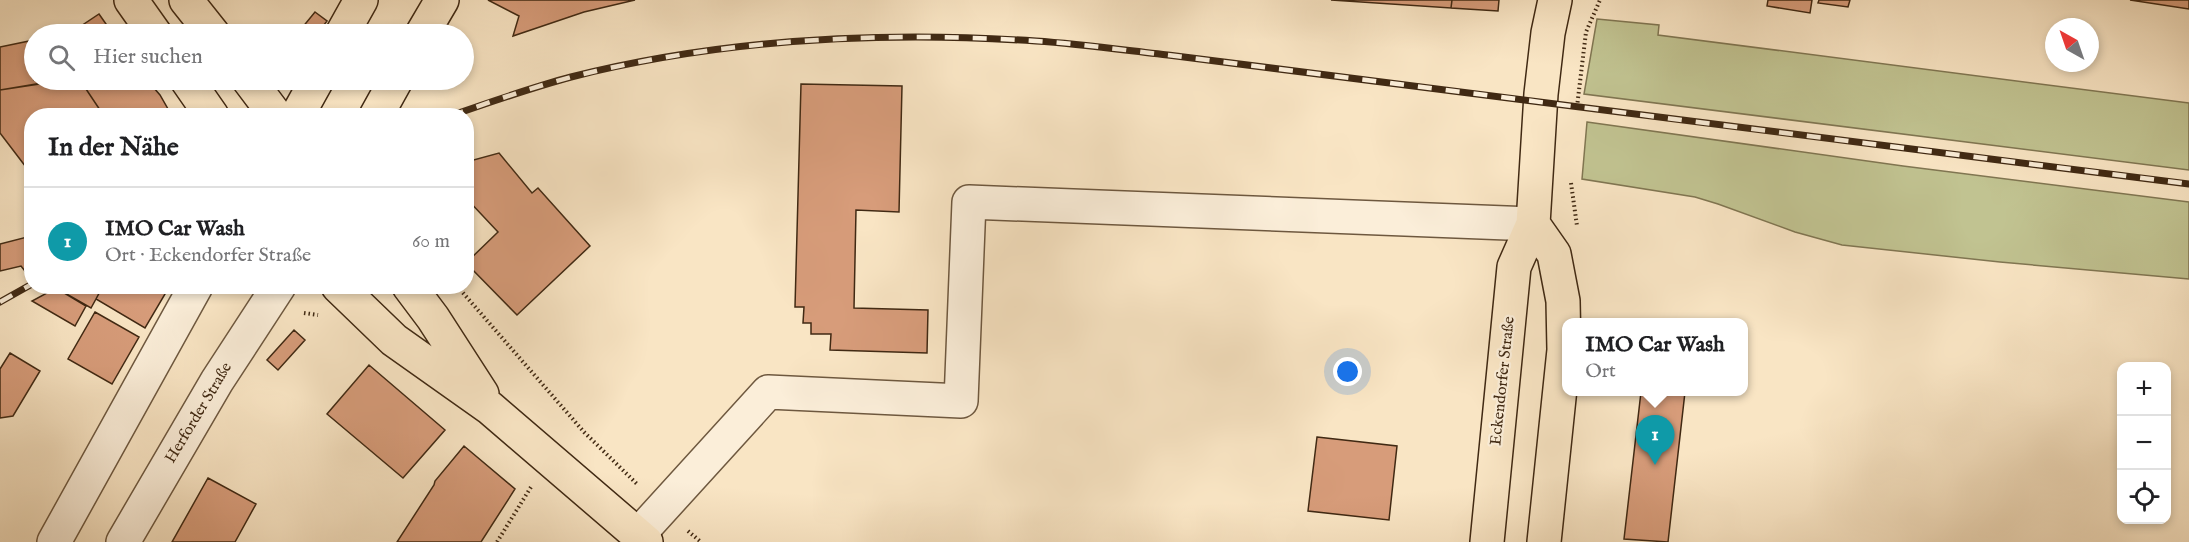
<!DOCTYPE html>
<html lang="de">
<meta charset="utf-8">
<style>
:root{--surface:#fff;--page:#f2f2f2;--text:#202124;--muted:#757577;--line:#e0e0e0;--accent:#b45309}
body{margin:0;font-family:"IM FELL English",serif;background:var(--page);color:var(--text)}
.controls{position:absolute;right:18px;bottom:18px;display:grid;overflow:hidden;border-radius:12px;box-shadow:0 3px 9px #0003}
.controls button{width:54px;height:54px;display:grid;place-items:center;padding:0;border:0;border-bottom:2px solid var(--line);background:var(--surface);color:var(--text);font:30px sans-serif}
.compass{position:absolute;left:2045px;top:18px;width:54px;height:54px;border-radius:50%;background:var(--surface);box-shadow:0 3px 9px #0003;rotate:320deg}
.you{position:absolute;left:1348px;top:372px;width:21px;height:21px;margin:-15px;border:4px solid #fff;border-radius:50%;background:#1a73e8;box-shadow:0 0 0 9px #1a73e833}
.badge{display:grid;place-items:center;width:39px;height:39px;border-radius:50%;background:var(--accent);color:#fff;font-size:20px;font-weight:700}
.pin{position:absolute;translate:-50% -50px;filter:drop-shadow(0 2px 3px #0008)}
.pin::after{content:'';position:absolute;top:32px;width:21px;height:18px;background:inherit;clip-path:polygon(0 0,100% 0,50% 100%)}
.popup{position:absolute;left:1562px;top:318px;width:186px;height:78px;box-sizing:border-box;display:grid;place-content:center;border-radius:12px;background:var(--surface);filter:drop-shadow(0 2px 4px #0005);font-size:20px;white-space:nowrap;color:var(--muted)}
.popup b{font-size:22px;color:var(--text)}
.popup::after{content:'';position:absolute;left:50%;top:100%;margin-left:-12px;border:12px solid transparent;border-top-color:var(--surface)}
.list{margin:0;padding:0;list-style:none}
h2{display:flex;justify-content:space-between;align-items:center;height:78px;margin:0;padding:0 24px;font-size:26px}
h2 small{font-size:20px;font-weight:400;color:var(--muted)}
.list li{display:grid;grid-template-columns:39px 1fr auto;gap:18px;align-items:center;box-sizing:border-box;height:108px;padding:0 24px;border-top:2px solid var(--line)}
.list b{display:block;font-size:22px;white-space:nowrap}
.list p{margin:0;font-size:20px;white-space:nowrap;color:var(--muted)}
.list em{font-size:20px;font-style:normal;color:var(--muted)}
.icon{flex:none;width:33px;height:33px;fill:none;stroke:currentColor;stroke-width:2;stroke-linecap:round;stroke-linejoin:round}
.map{position:relative;flex:none;width:2189px;height:542px;overflow:hidden}
.search{position:absolute;background:var(--surface);box-shadow:0 3px 9px #0003;left:24px;top:24px;width:450px;height:66px;display:flex;align-items:center;gap:15px;box-sizing:border-box;padding:0 21px;border-radius:33px;color:var(--muted);font-size:22px}
.panel{position:absolute;background:var(--surface);box-shadow:0 3px 9px #0003;left:24px;top:108px;width:450px;height:186px;border-radius:24px}
.map>svg:first-child{display:block}
.green{fill:#c1c391;stroke:#807652;stroke-width:1.5}
.building{fill:#d79c7a;stroke:#402913;stroke-width:1.5}
.lines{fill:none;stroke-linecap:round;stroke-linejoin:round}
.minor-casing{stroke:#6e583f;stroke-width:36}
.major-casing{stroke:#402913;stroke-width:36}
.path{stroke:#402913;stroke-width:4;stroke-dasharray:1.5 3;stroke-linecap:butt}
.minor{stroke:#fbeed9;stroke-width:33}
.major{stroke:#f9e5c4;stroke-width:33}
.rail-casing{stroke:#402913;stroke-width:7}
.rail{stroke:#fbeed9;stroke-width:4.5;stroke-dasharray:14;stroke-linecap:butt}
.labels{text-anchor:middle;dominant-baseline:central;stroke-width:4.5;stroke-linejoin:round;paint-order:stroke}
.street-label{font-size:16px;fill:#402913;stroke:#fbeed9}
</style>
<div class="map">
<svg width="2189" height="542" viewBox="0 0 2189 542">
<rect width="100%" height="100%" fill="#f9e5c4"/>
<filter id="stains"><feTurbulence type="fractalNoise" baseFrequency=".00333" numOctaves="4"/><feColorMatrix values="0 0 0 0 .2 0 0 0 0 .09 0 0 0 0 .02 0 0 0 .5 -.17"/></filter>
<radialGradient id="worn" r=".72"><stop offset=".6" stop-color="#630" stop-opacity="0"/><stop offset="1" stop-color="#630" stop-opacity=".3"/></radialGradient>
<path class="green" d="M 1597,19 L 1659,25 L 1658,35 L 2189,103 L 2189,170 L 1584,94 Z
M 1587,122 L 1903,166 L 2189,202 L 2189,279 L 2000,262 L 1842,245 L 1795,232 L 1718,204 L 1695,197 L 1582,179 Z"/>
<path class="building" d="M 488,0 L 635,0 L 584,12 L 513,36 L 519,16 Z
M 1331,0 L 1452,0 L 1451,8 Z
M 1452,0 L 1499,0 L 1498,11 L 1451,8 Z
M 1768,0 L 1812,0 L 1810,13 L 1767,6 Z
M 1819,0 L 1850,0 L 1848,7 L 1818,3 Z
M 2130,0 L 2189,0 L 2189,9 Z
M 315,12 L 327,21 L 317,34 L 297,34 Z
M 99,14 L 113,34 L 69,34 Z
M 34,40 L 34,80 L 54,80 L 54,81 L 0,90 L 0,47 Z
M 66,80 L 80,80 L 104,116 L 32,116 L 32,175 L 0,133 L 0,90 Z
M 80,80 L 147,80 L 160,95 L 172,116 L 104,116 Z
M 801,84 L 902,86 L 899,212 L 856,210 L 854,308 L 928,310 L 927,353 L 830,350 L 831,334 L 811,334 L 811,323 L 803,323 L 804,307 L 795,307 Z
M 499,153 L 532,193 L 538,188 L 590,246 L 517,315 L 466,263 L 498,232 L 466,198 L 466,162 Z
M 27,237 L 32,244 L 32,268 L 25,271 L 21,266 L 0,271 L 0,244 Z
M 60,286 L 100,286 L 102,288 L 91,308 L 56,288 Z
M 103,286 L 164,286 L 168,289 L 145,328 L 96,299 Z
M 56,288 L 86,306 L 75,326 L 32,301 Z
M 95,312 L 139,337 L 112,384 L 68,359 Z
M 294,330 L 305,340 L 278,370 L 267,360 Z
M 10,353 L 40,371 L 13,416 L 0,418 L 0,369 Z
M 369,365 L 445,430 L 403,478 L 327,414 Z
M 1641,392 L 1685,392 L 1668,542 L 1624,539 Z
M 1317,437 L 1397,446 L 1389,520 L 1308,511 Z
M 464,446 L 515,489 L 481,542 L 397,542 L 434,485 L 435,481 Z
M 208,478 L 256,504 L 235,542 L 172,542 Z"/>
<g class="lines">
<defs>
<path id="minor" d="M 638,535 L 768,392 L 961,401 L 969,202 L 1533,224
M 54,542 L 196,286
M 123,542 L 217,381 L 279,286"/>
<path id="major" d="M 131,0 L 155,34
M 186,0 L 213,34
M 342,34 L 361,0
M 422,34 L 442,0
M 187,80 L 212,116
M 249,80 L 276,116
M 297,116 L 317,80
M 376,116 L 396,80
M 1533,224 L 1554,254 L 1563,301 L 1564,350 L 1544,542
M 338,286 L 394,340 L 490,408 L 646,542
M 409,286 L 433,318 L 482,394
M 1487,542 L 1514,267 L 1533,224 L 1541,94 L 1548,33 L 1555,0"/>
</defs>
<use href="#minor" class="minor-casing"/>
<use href="#major" class="major-casing"/>
<path class="path" d="M 1577,107 L 1586,32 L 1600,0
M 1571,183 L 1577,226
M 457,286 L 584,432 L 638,485
M 304,313 L 318,315
M 688,531 L 701,542
M 497,542 L 531,487"/>
<use href="#minor" class="minor"/>
<use href="#major" class="major"/>
<defs>
<path id="rail" d="M 450,116 C 490,102 530,88 571,77 C 722,39 882,31 1036,41 C 1083,44 1130,51 1176,56 L 2189,184
M 0,302 L 32,284"/>
</defs>
<use href="#rail" class="rail-casing"/>
<use href="#rail" class="rail"/>
</g>
<g class="labels">
<g class="street-label">
<text transform="translate(1503 381) rotate(-84)">Eckendorfer Straße</text>
<text transform="translate(199 413) rotate(-59)">Herforder Straße</text>
</g>
</g>
<rect width="100%" height="100%" filter="url(#stains)"/>
<rect width="100%" height="100%" fill="url(#worn)"/>
</svg>
<div class="controls">
<button>+</button>
<button>−</button>
<button><svg class="icon" aria-label="locate" viewBox="0 0 24 24"><circle cx="12" cy="12" r="6"/><path d="M12 2v4M12 18v4M2 12h4M18 12h4"/></svg></button>
</div>
<svg class="compass" viewBox="-18 -18 36 36"><path d="M0-13l5 13h-10z" fill="#e53935"/><path d="M0 13l5-13h-10z" fill="#757577"/></svg>
<div class="you"></div>
<div class="pin badge" style="left:1655px;top:465px;background:#0f9aa8">1</div>
<div class="popup"><b>IMO Car Wash</b>Ort</div>
<div class="search"><svg class="icon" aria-label="search" viewBox="0 0 24 24"><circle cx="10" cy="10" r="6"/><path d="M15 15l6 6"/></svg>Hier suchen</div>
<section class="panel">
<h2>In der Nähe<small></small></h2>
<ul class="list">
<li><span class="badge" style="background:#0f9aa8">1</span><div><b>IMO Car Wash</b><p>Ort · Eckendorfer Straße</p></div><em>60 m</em></li>
</ul>
</section>
</div>
